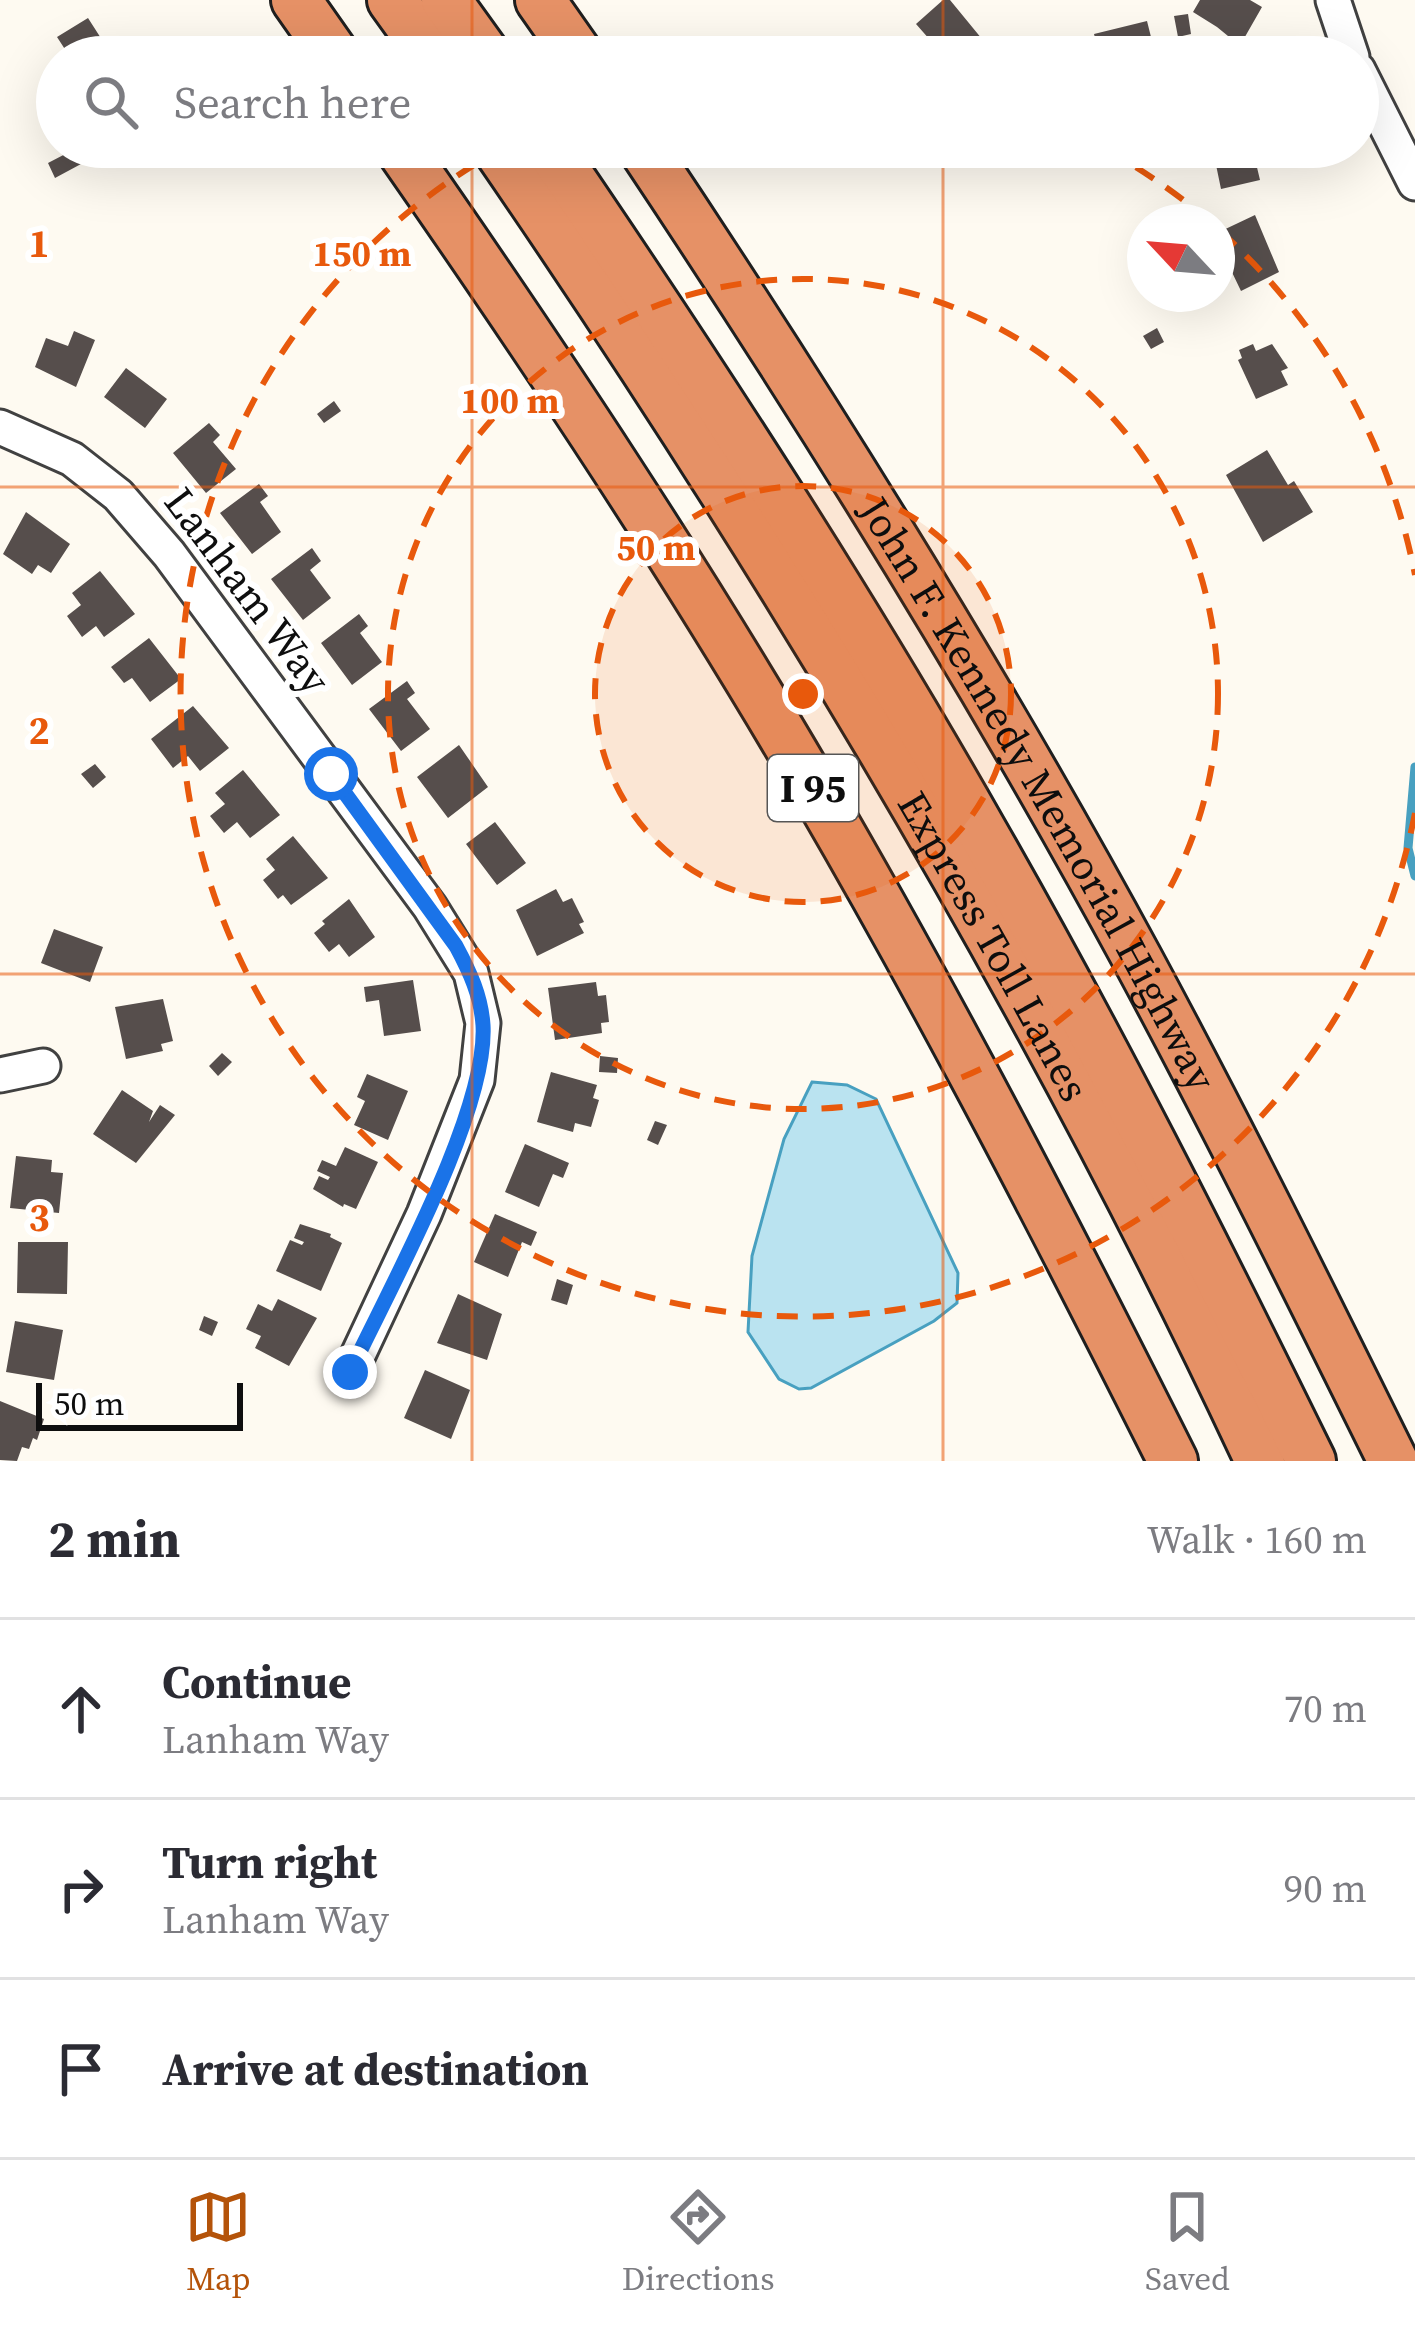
<!DOCTYPE html>
<meta charset="utf-8">
<style>
:root{--surface:#fff;--page:#f2f2f3;--text:#2b2b33;--muted:#7c7c81;--line:#e1e1e2;--accent:#b45309}
body{margin:0;font-family:"Source Serif 4",serif;background:var(--page);color:var(--text)}
.compass{position:absolute;left:1127px;top:204px;width:108px;height:108px;border-radius:50%;background:var(--surface);box-shadow:0 12px 48px #0002;rotate:296deg}
.scale{position:absolute;left:36px;bottom:30px;width:207px;box-sizing:border-box;padding-left:12px;border:6px solid #0e0e0e;border-top:0;font-size:33px;line-height:42px;white-space:nowrap;color:#0e0e0e;-webkit-text-stroke:9px #fff;paint-order:stroke}
.stop{position:absolute;width:36px;height:36px;margin:-27px;border:9px solid #1a73e8;border-radius:50%;background:#fff}
.stop.end{background:#1a73e8;border-color:#fff;box-shadow:0 3px 12px #0008}
.list{margin:0;padding:0;list-style:none}
h2{display:flex;justify-content:space-between;align-items:center;height:156px;margin:0;padding:0 48px;font-size:51px}
h2 small{font-size:39px;font-weight:400;color:var(--muted)}
.list li{display:grid;grid-template-columns:78px 1fr auto;gap:36px;align-items:center;box-sizing:border-box;height:180px;padding:0 48px;border-top:3px solid var(--line)}
.list b{display:block;font-size:45px;white-space:nowrap}
.list p{margin:0;font-size:39px;white-space:nowrap;color:var(--muted)}
.list em{font-size:39px;font-style:normal;color:var(--muted)}
.icon{flex:none;width:66px;height:66px;fill:none;stroke:currentColor;stroke-width:2;stroke-linecap:round;stroke-linejoin:round}
.map{position:relative;flex:none;width:1415px;height:1461px;overflow:hidden}
.search{position:absolute;background:var(--surface);box-shadow:0 12px 48px #0002;left:36px;right:36px;top:36px;height:132px;display:flex;align-items:center;gap:30px;box-sizing:border-box;padding:0 42px;border-radius:66px;color:var(--muted);font-size:45px}
.sheet{height:696px;background:var(--surface)}
nav{display:flex;justify-content:space-around;align-items:center;box-sizing:border-box;height:168px;border-top:3px solid var(--line);background:var(--surface);font-size:33px;color:var(--muted)}
nav a{display:grid;justify-items:center;gap:6px}
nav .on{color:var(--accent)}
.map>svg:first-child{display:block}
.water{fill:#bae3f0;stroke:#48a0c0;stroke-width:3}
.lines{fill:none;stroke-linecap:round;stroke-linejoin:round}
.stream{stroke:#48a0c0;stroke-width:9}
.building{fill:#564e4c}
.minor-casing{stroke:#414141;stroke-width:39}
.highway-casing{stroke:#1f1f1f;stroke-width:54}
.minor{stroke:#fff;stroke-width:33}
.highway{stroke:#e69166;stroke-width:48}
.route{stroke:#1a73e8;stroke-width:15}
.grid{fill:none;stroke:#e8590c;stroke-width:3;stroke-opacity:0.55}
.ring{fill:none;stroke:#e8590c;stroke-width:6;stroke-dasharray:21 15}
.labels{text-anchor:middle;dominant-baseline:central;stroke-width:12;stroke-linejoin:round;paint-order:stroke}
.shield{fill:#fff;stroke:#565656;stroke-width:3}
.shield-label{font-size:39px;font-weight:bold;fill:#0e0e0e}
.street-label{font-size:42px;fill:#0e0e0e;stroke:#fff}
.grid-label{font-size:39px;text-anchor:middle;font-weight:bold;fill:#e8590c;stroke:#fff;stroke-width:12;stroke-linejoin:round;paint-order:stroke}
.centre{fill:#e8590c;stroke:#fff;stroke-width:6}
.ring-label{font-size:36px;text-anchor:middle;font-weight:bold;fill:#e8590c;stroke:#fff;stroke-width:12;stroke-linejoin:round;paint-order:stroke}
</style>
<div class="map">
<svg width="1415" height="1461" viewBox="0 0 1415 1461">
<rect width="100%" height="100%" fill="#fefaf1"/>
<path class="water" d="M 812,1082 L 847,1085 L 876,1099 L 958,1273 L 957,1303 L 934,1321 L 811,1388 L 799,1389 L 779,1379 L 748,1332 L 752,1256 L 784,1139 Z"/>
<g class="lines">
<path class="stream" d="M 1415,767 L 1408,848 L 1415,876"/>
</g>
<path class="building" d="M 943,0 L 950,0 L 982,39 L 962,57 L 945,57 L 916,24 Z
M 1200,0 L 1250,0 L 1262,7 L 1238,49 L 1225,41 L 1228,36 L 1217,27 L 1193,12 Z
M 1188,14 L 1191,34 L 1178,37 L 1174,16 Z
M 88,18 L 113,57 L 70,57 L 57,37 Z
M 1147,21 L 1156,57 L 1100,57 L 1094,34 Z
M 1197,147 L 1270,147 L 1272,156 L 1255,159 L 1260,180 L 1221,189 L 1215,160 L 1201,164 Z
M 73,150 L 81,164 L 55,178 L 48,163 Z
M 1255,215 L 1279,272 L 1241,291 L 1217,241 L 1217,233 Z
M 1157,328 L 1164,342 L 1151,349 L 1143,336 Z
M 74,331 L 95,340 L 76,387 L 35,367 L 46,338 L 68,346 Z
M 1253,344 L 1256,351 L 1272,344 L 1288,368 L 1281,371 L 1288,385 L 1256,399 L 1238,360 L 1242,358 L 1239,350 Z
M 126,368 L 167,399 L 145,428 L 104,397 Z
M 334,401 L 341,411 L 324,423 L 317,414 Z
M 209,423 L 220,435 L 213,442 L 236,469 L 206,493 L 173,453 Z
M 1267,450 L 1288,485 L 1294,481 L 1313,512 L 1263,542 L 1226,475 Z
M 259,484 L 268,496 L 260,502 L 281,532 L 252,554 L 220,513 Z
M 26,512 L 70,544 L 51,573 L 38,565 L 32,574 L 3,554 Z
M 312,548 L 321,561 L 310,570 L 331,598 L 303,620 L 271,579 Z
M 100,571 L 135,614 L 104,637 L 96,626 L 82,637 L 67,616 L 81,605 L 72,593 Z
M 359,614 L 368,626 L 360,633 L 382,662 L 352,685 L 321,643 Z
M 149,638 L 181,679 L 150,702 L 132,678 L 124,683 L 111,667 Z
M 407,681 L 415,693 L 407,699 L 430,729 L 401,751 L 369,709 Z
M 193,706 L 229,748 L 200,771 L 188,756 L 173,768 L 151,739 Z
M 459,745 L 488,787 L 448,818 L 417,777 Z
M 95,764 L 106,777 L 93,788 L 81,774 Z
M 243,770 L 280,815 L 250,838 L 237,822 L 224,833 L 210,816 L 225,804 L 215,793 Z
M 495,822 L 526,863 L 497,885 L 466,844 Z
M 293,836 L 328,878 L 291,905 L 283,895 L 278,899 L 263,880 L 275,870 L 266,859 Z
M 556,889 L 563,902 L 572,898 L 584,922 L 579,924 L 584,933 L 537,956 L 516,910 Z
M 349,899 L 375,937 L 349,957 L 339,944 L 329,952 L 314,933 L 325,924 L 322,921 Z
M 54,929 L 103,947 L 90,982 L 41,963 Z
M 413,980 L 421,1031 L 384,1036 L 379,1000 L 366,1002 L 364,987 Z
M 596,982 L 598,996 L 606,995 L 609,1022 L 601,1023 L 602,1033 L 555,1040 L 548,988 Z
M 163,999 L 173,1041 L 161,1044 L 163,1051 L 126,1059 L 115,1007 Z
M 222,1053 L 232,1062 L 218,1076 L 209,1066 Z
M 600,1056 L 618,1058 L 617,1073 L 599,1072 Z
M 551,1072 L 597,1085 L 593,1098 L 599,1100 L 591,1127 L 575,1123 L 573,1132 L 537,1122 Z
M 367,1074 L 408,1091 L 388,1140 L 354,1125 L 365,1101 L 357,1097 Z
M 122,1090 L 153,1111 L 149,1122 L 160,1105 L 175,1115 L 136,1163 L 93,1134 Z
M 655,1121 L 667,1125 L 658,1145 L 647,1140 Z
M 525,1144 L 569,1163 L 563,1178 L 553,1174 L 539,1207 L 505,1192 Z
M 345,1147 L 378,1162 L 356,1209 L 344,1204 L 343,1207 L 313,1189 L 319,1176 L 328,1180 L 330,1177 L 317,1171 L 322,1160 L 336,1166 Z
M 16,1156 L 52,1160 L 51,1172 L 63,1173 L 59,1213 L 10,1208 Z
M 495,1214 L 537,1232 L 531,1246 L 522,1242 L 508,1277 L 474,1262 Z
M 300,1224 L 331,1234 L 330,1237 L 342,1243 L 321,1291 L 276,1271 L 290,1240 L 302,1245 L 304,1242 L 294,1238 Z
M 18,1242 L 68,1242 L 67,1294 L 17,1293 Z
M 557,1279 L 573,1285 L 567,1305 L 551,1300 Z
M 458,1294 L 502,1314 L 487,1360 L 437,1343 Z
M 278,1299 L 317,1318 L 289,1366 L 255,1348 L 261,1336 L 246,1329 L 258,1304 L 272,1311 Z
M 204,1316 L 218,1322 L 212,1336 L 199,1330 Z
M 15,1321 L 63,1330 L 54,1380 L 6,1372 Z
M 425,1370 L 470,1390 L 451,1439 L 404,1418 Z
M 0,1401 L 44,1419 L 37,1440 L 33,1438 L 29,1449 L 22,1447 L 17,1461 L 0,1460 Z"/>
<g class="lines">
<defs>
<path id="minor" d="M 1333,0 L 1352,57
M 1358,70 L 1415,183
M 0,427 L 72,459 L 118,495 L 169,554 L 430,907 L 471,973 L 483,1023 L 477,1080 L 424,1214 L 350,1372
M 0,1075 L 43,1066"/>
<g id="highway">
<path d="M 296,0 L 336,57"/>
<path d="M 392,0 L 433,57"/>
<path d="M 446,0 L 487,57"/>
<path d="M 540,0 L 580,57"/>
<path d="M 399,147 C 546,358 689,573 818,795 C 945,1013 1060,1236 1173,1461"/>
<path id="s1" d="M 496,147 C 783,564 1046,1002 1260,1461"/>
<path d="M 549,147 C 701,370 849,597 982,831 C 1100,1037 1207,1249 1311,1461"/>
<path id="s2" d="M 642,147 C 818,411 987,681 1138,960 C 1227,1125 1310,1293 1393,1461"/>
</g>
</defs>
<use href="#minor" class="minor-casing"/>
<use href="#highway" class="highway-casing"/>
<use href="#minor" class="minor"/>
<use href="#highway" class="highway"/>
</g>
<g class="lines">
<path class="route" d="M 331,774 L 456,946 C 470,972 481,996 483,1025 C 488,1112 389,1289 350,1372"/>
</g>
<path class="grid" d="M 472,0 L 472,57M 943,0 L 943,57M 472,147 L 472,1461M 943,147 L 943,1461M 0,487 L 1415,487M 0,974 L 1415,974"/>
<circle cx="803" cy="694" r="208" fill="#e8590c" fill-opacity=".12"/>
<g class="ring">
<circle cx="803" cy="694" r="208"/>
<circle cx="803" cy="694" r="415"/>
<path d="M1415 813A623 623 0 1 1 501 149M1105 149A623 623 0 0 1 1208 220M1220 231A623 623 0 0 1 1415 575"/>
</g>
<g class="labels">
<rect class="shield" x="768" y="755" width="90" height="66" rx="9"/>
<g class="shield-label">
<text x="813" y="788">I 95</text>
</g>
<g class="street-label">
<text transform="translate(248 590) rotate(53)">Lanham Way</text>
<text stroke="none"><textPath href="#s2" startOffset="759">John F. Kennedy Memorial Highway</textPath></text>
<text stroke="none"><textPath href="#s1" startOffset="942">Express Toll Lanes</textPath></text>
</g>
</g>
<g class="grid-label">
<text x="39" y="257">1</text>
<text x="39" y="744">2</text>
<text x="39" y="1231">3</text>
</g>
<circle cx="803" cy="694" r="18" class="centre"/>
<g class="ring-label">
<text x="362" y="266">150 m</text>
<text x="510" y="413">100 m</text>
<text x="656" y="560">50 m</text>
</g>
</svg>
<svg class="compass" viewBox="-18 -18 36 36"><path d="M0-13l5 13h-10z" fill="#e53935"/><path d="M0 13l5-13h-10z" fill="#7c7c81"/></svg>
<div class="scale">50 m</div>
<div class="stop" style="left:331px;top:774px"></div>
<div class="stop end" style="left:350px;top:1372px"></div>
<div class="search"><svg class="icon" aria-label="search" viewBox="0 0 24 24"><circle cx="10" cy="10" r="6"/><path d="M15 15l6 6"/></svg>Search here</div>
</div>
<section class="sheet">
<h2>2 min<small>Walk · 160 m</small></h2>
<ul class="list">
<li><svg class="icon" aria-label="ahead" viewBox="0 0 24 24"><path d="M12 20V5M6 11l6-6 6 6"/></svg><div><b>Continue</b><p>Lanham Way</p></div><em>70 m</em></li>
<li><svg class="icon" aria-label="right" viewBox="0 0 24 24"><path d="M7 20v-9h11M14 6l5 5-5 5"/></svg><div><b>Turn right</b><p>Lanham Way</p></div><em>90 m</em></li>
<li><svg class="icon" aria-label="arrive" viewBox="0 0 24 24"><path d="M6 21V4h12l-3 4 3 4H6"/></svg><div><b>Arrive at destination</b></div></li>
</ul>
</section>
<nav>
<a class="on"><svg class="icon" aria-label="map" viewBox="0 0 24 24"><path d="M3 6l6-2 6 2 6-2v14l-6 2-6-2-6 2zM9 4v14M15 6v14"/></svg>Map</a>
<a><svg class="icon" aria-label="directions" viewBox="0 0 24 24"><path d="M12 3l9 9-9 9-9-9zM9 14v-3h6M13 9l2 2-2 2"/></svg>Directions</a>
<a><svg class="icon" aria-label="saved" viewBox="0 0 24 24"><path d="M7 4h10v16l-5-4-5 4z"/></svg>Saved</a>
</nav>
